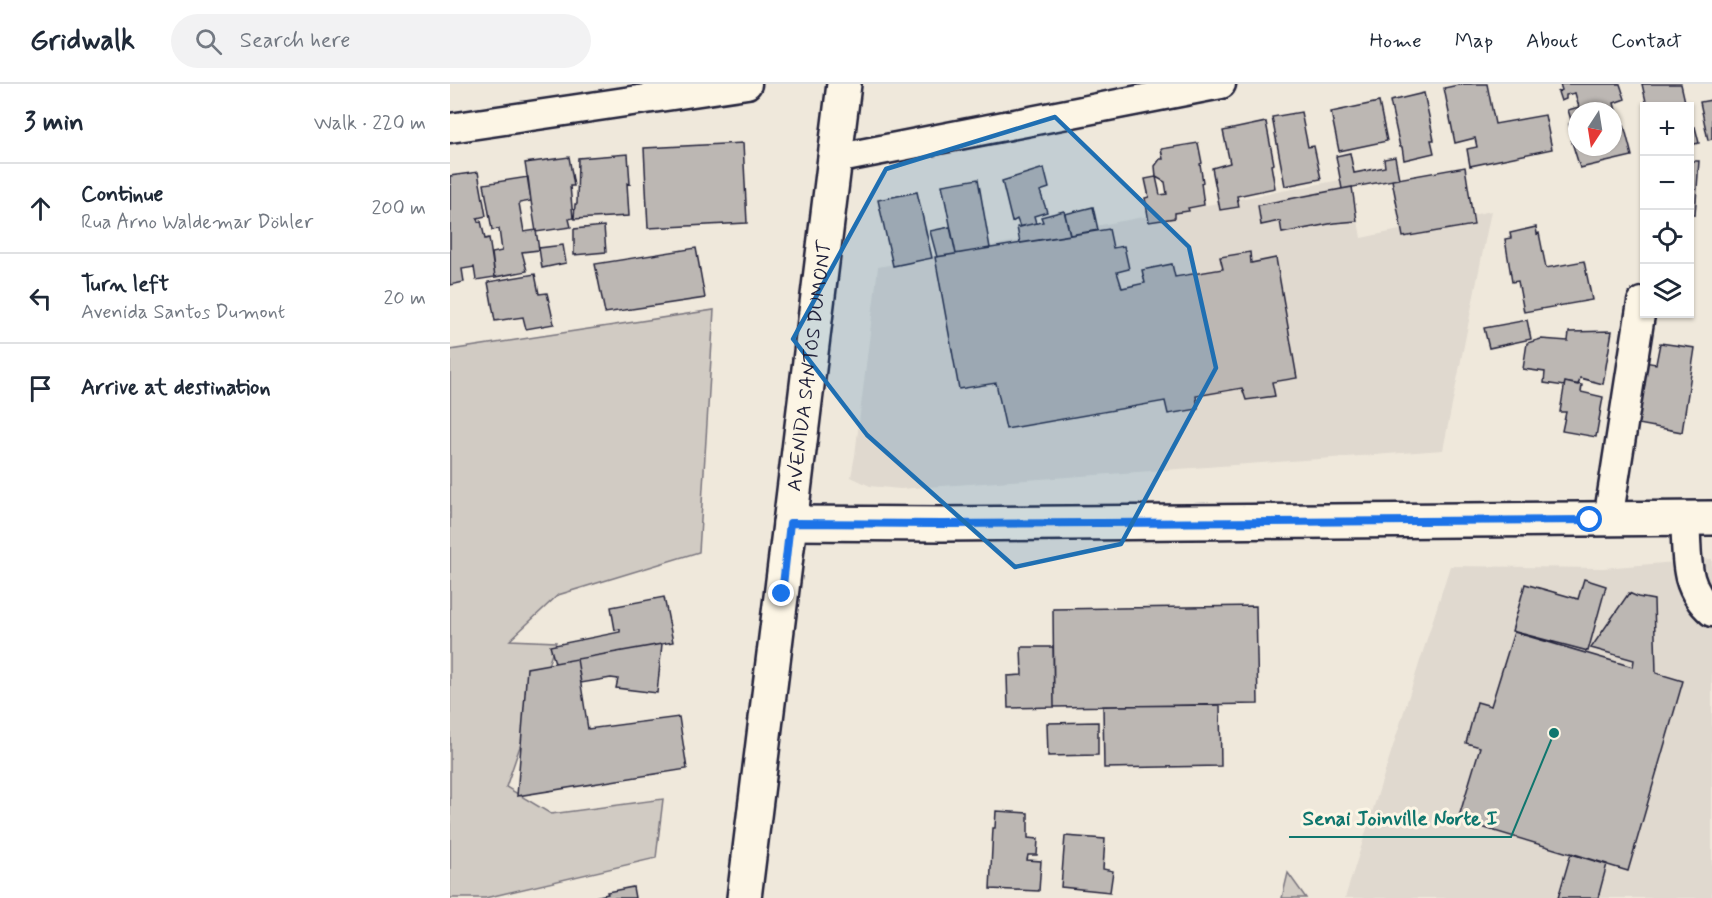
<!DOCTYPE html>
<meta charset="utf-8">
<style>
:root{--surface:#fff;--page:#f2f2f3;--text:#1f2937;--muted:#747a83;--line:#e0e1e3}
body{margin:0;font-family:Mynerve,sans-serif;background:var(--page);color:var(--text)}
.controls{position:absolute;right:18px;top:18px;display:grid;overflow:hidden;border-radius:0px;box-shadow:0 2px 4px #0004}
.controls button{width:54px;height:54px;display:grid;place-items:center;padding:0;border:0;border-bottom:2px solid var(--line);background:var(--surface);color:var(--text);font:30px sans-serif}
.compass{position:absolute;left:1118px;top:18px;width:54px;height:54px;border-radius:50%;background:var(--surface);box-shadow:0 2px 4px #0004;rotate:192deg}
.stop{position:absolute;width:18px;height:18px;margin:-14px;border:4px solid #1a73e8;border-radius:50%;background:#fff}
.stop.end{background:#1a73e8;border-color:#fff;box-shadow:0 2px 6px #0008}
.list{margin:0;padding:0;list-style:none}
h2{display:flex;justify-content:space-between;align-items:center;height:78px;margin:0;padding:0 24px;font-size:26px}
h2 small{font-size:20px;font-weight:400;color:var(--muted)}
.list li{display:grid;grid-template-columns:39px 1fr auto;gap:18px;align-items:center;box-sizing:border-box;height:90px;padding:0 24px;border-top:2px solid var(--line)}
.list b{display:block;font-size:22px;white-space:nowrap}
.list p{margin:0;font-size:20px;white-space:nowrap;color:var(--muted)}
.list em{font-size:20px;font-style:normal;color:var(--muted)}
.icon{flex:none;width:33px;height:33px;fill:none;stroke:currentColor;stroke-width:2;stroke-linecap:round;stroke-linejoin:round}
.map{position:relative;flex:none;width:1262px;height:814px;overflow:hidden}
header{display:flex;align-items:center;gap:36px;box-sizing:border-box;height:84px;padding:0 30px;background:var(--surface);border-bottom:2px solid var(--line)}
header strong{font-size:28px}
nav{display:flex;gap:33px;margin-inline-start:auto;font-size:21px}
.search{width:420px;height:54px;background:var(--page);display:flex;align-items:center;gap:15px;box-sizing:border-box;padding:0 21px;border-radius:33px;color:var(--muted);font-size:22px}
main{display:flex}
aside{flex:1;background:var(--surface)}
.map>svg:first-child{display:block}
.built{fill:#e0d9cf}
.green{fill:#d1cbc3;stroke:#7a767f;stroke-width:1.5}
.building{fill:#bcb7b3;stroke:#22223b;stroke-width:1.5;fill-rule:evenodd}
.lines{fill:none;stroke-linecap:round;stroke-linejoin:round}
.minor-casing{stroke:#22223b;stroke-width:33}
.major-casing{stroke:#22223b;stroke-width:38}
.minor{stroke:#fcf5e5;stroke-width:28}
.major{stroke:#fcf5e5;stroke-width:33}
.route{stroke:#1a73e8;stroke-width:8}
.marked{fill:#1f6fb2;fill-opacity:0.2;stroke:#1f6fb2;stroke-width:4.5;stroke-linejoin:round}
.labels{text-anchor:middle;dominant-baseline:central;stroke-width:6;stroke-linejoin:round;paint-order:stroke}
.street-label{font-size:20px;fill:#22223b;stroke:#fcf5e5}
.leader{fill:none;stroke:#0f766e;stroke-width:2}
.callout-dot{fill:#0f766e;stroke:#fcf5e5;stroke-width:2}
.callout-label{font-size:21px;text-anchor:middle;font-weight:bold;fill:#0f766e;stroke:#fcf5e5;stroke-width:6;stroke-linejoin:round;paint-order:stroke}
</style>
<header>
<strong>Gridwalk</strong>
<div class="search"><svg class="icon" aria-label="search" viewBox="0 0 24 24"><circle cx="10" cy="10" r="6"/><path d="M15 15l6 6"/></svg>Search here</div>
<nav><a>Home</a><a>Map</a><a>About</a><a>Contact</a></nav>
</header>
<main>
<aside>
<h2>3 min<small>Walk · 220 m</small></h2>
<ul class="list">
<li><svg class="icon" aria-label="ahead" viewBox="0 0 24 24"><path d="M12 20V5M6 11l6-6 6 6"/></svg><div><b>Continue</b><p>Rua Arno Waldemar Döhler</p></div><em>200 m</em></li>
<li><svg class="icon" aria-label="left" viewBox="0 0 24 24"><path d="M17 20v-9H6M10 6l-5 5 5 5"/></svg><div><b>Turn left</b><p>Avenida Santos Dumont</p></div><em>20 m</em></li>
<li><svg class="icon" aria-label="arrive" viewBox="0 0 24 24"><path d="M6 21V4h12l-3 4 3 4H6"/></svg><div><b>Arrive at destination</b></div></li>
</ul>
</aside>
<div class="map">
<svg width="1262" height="814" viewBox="0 0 1262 814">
<rect width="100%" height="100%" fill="#efe8db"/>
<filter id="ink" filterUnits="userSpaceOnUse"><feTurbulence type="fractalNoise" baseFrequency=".0167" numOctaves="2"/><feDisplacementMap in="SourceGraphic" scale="12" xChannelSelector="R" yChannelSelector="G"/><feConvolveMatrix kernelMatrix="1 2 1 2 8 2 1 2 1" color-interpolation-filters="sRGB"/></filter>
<g filter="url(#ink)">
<path class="built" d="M 901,94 L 911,154 L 1041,127 L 993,366 L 450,405 L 420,402 L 401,393 L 405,371 L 428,183 Z
M 1262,475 L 1262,814 L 895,814 L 1000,482 L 1153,484 Z"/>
<path class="green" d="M 264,226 L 249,468 L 108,511 L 60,556 L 106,558 L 56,703 L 101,730 L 213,715 L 206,774 L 35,814 L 0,814 L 0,266 Z
M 838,789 L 856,814 L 832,814 Z"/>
<path class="building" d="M 1013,0 L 1037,0 L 1045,40 L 1095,31 L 1102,65 L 1020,82 L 1017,65 L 1027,63 L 1025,54 L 1005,59 L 994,4 Z
M 1110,0 L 1170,0 L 1175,15 L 1164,19 L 1169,38 L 1163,40 L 1163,27 L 1127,27 L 1127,52 L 1122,53 L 1119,40 L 1122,39 L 1118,26 L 1129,23 L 1125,9 L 1116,11 L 1116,15 L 1111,17 L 1108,8 L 1112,6 Z
M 1192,0 L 1231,0 L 1236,22 L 1197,22 Z
M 974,9 L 984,56 L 981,56 L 984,69 L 954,76 L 952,63 L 950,63 L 940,17 Z
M 1262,16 L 1262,55 L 1258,56 L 1250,18 Z
M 929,18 L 937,57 L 889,67 L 881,28 Z
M 851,28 L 858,63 L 864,62 L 871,95 L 835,102 L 822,33 Z
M 816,38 L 824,80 L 821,81 L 825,104 L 787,112 L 789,123 L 770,126 L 762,84 L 780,79 L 773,47 Z
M 1174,41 L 1182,72 L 1130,84 L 1121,55 L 1127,54 L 1127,63 L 1163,63 L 1163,44 Z
M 1245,43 L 1249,59 L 1240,61 L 1240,44 Z
M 293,59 L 297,139 L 198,144 L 194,64 Z
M 748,59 L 752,79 L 750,80 L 753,98 L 751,99 L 754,121 L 738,124 L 739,127 L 725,129 L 725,134 L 699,138 L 695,114 L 699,113 L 695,95 L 706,93 L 705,82 L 710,75 L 713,75 L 711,65 ZM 706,93 L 715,98 L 717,110 L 710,111 Z
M 900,69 L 904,89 L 935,83 L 934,75 L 945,73 L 949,95 L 892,105 L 886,72 Z
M 178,70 L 180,100 L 177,99 L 179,132 L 124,135 L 125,120 L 127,120 L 128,74 Z
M 119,73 L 124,102 L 120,102 L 123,134 L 119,135 L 121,143 L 86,148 L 75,79 Z
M 1240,77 L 1249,77 L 1245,131 L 1240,131 Z
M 1015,83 L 1024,141 L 953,153 L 942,96 Z
M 594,84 L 599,104 L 590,107 L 597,128 L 584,132 L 586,139 L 570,143 L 567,135 L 562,138 L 552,97 Z
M 28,88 L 36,132 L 27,134 L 28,138 L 31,137 L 35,155 L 39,154 L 45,193 L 26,196 L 24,183 L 12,185 L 14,198 L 0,201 L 0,92 Z
M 78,93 L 81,117 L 69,119 L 74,148 L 86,146 L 89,166 L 72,168 L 77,187 L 45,193 L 42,169 L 52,167 L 49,145 L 42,146 L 34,100 Z
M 528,95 L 540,164 L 506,170 L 492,101 Z
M 902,103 L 907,137 L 884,139 L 832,149 L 830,137 L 811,141 L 808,121 Z
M 467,108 L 482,174 L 443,182 L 428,116 Z
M 643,123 L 648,146 L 620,151 L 615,130 Z
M 614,127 L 620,151 L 570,159 L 567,143 L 593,138 L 591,133 Z
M 154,142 L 156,168 L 124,171 L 124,145 Z
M 500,143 L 506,170 L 487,173 L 480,147 Z
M 1086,143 L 1087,150 L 1089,149 L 1096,184 L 1134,177 L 1142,216 L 1074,228 L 1068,197 L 1062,198 L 1055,155 L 1061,154 L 1060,149 Z
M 659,145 L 663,164 L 674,162 L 679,185 L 667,188 L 672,204 L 695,199 L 692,186 L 722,180 L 725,193 L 773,185 L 770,173 L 800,168 L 801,179 L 826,174 L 847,294 L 822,298 L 825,312 L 796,316 L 792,304 L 746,312 L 748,325 L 718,330 L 715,317 L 556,345 L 546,299 L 509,305 L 485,173 Z
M 113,161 L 116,179 L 92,184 L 89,164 Z
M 246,164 L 255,214 L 155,229 L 145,180 Z
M 85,190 L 89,210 L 97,209 L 104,240 L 76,245 L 73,233 L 45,237 L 38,198 Z
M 1077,236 L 1081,255 L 1039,264 L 1034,244 Z
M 1162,247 L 1153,300 L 1130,294 L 1128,301 L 1115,298 L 1114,302 L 1094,299 L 1095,288 L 1073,285 L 1077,259 L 1091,255 L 1118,257 L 1119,248 Z
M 1210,259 L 1245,264 L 1232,348 L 1183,339 L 1194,278 L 1206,280 Z
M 1115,298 L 1132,301 L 1131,308 L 1153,313 L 1146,353 L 1112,347 L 1116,328 L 1110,328 Z
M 1134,495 L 1156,502 L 1138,567 L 1062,547 L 1075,500 L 1128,515 Z
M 1179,509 L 1188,513 L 1204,516 L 1206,589 L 1233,597 L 1178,787 L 1008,736 L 1030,663 L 1016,659 L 1027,618 L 1041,622 L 1064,548 L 1183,583 L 1184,576 L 1141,564 Z
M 214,513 L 223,558 L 105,579 L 100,562 L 170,548 L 170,545 L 165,546 L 161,523 Z
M 806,522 L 808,620 L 604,623 L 603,525 Z
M 212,560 L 207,609 L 166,604 L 168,595 L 161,594 L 131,599 L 127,575 Z
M 571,563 L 603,563 L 604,623 L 558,624 L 557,592 L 572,591 Z
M 127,575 L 138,645 L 229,633 L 237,685 L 67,712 L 77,584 Z
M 770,621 L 771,682 L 654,684 L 653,622 Z
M 648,638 L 648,671 L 598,672 L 597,639 Z
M 546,727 L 578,729 L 578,754 L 588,755 L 587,771 L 578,771 L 577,776 L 591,777 L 589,807 L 540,805 L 543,744 L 545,744 Z
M 615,752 L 655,755 L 653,785 L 663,787 L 660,808 L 611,803 Z
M 1121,769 L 1157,780 L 1148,814 L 1108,814 Z
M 183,803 L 185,814 L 140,814 L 158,810 L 157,808 Z"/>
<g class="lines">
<defs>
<path id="minor" d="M 0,44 L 297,0
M 385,75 L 771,0
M 1158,436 L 1192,218
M 1235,436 C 1238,473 1232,502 1262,528"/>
<g id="major">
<path d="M 340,439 L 492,440 L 1262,434"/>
<path id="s1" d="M 294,814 L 394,0"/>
</g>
</defs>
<use href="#minor" class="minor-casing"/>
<use href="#major" class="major-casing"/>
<use href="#minor" class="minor"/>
<use href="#major" class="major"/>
</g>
</g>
<g class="lines" filter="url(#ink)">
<path class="route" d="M 332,510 L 340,439 L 492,440 L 1140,436"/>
</g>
<path class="marked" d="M 605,33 L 739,163 L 766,284 L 671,460 L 565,483 L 417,351 L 343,255 L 436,85 Z"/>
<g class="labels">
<g class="street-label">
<text stroke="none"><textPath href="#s1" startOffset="536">AVENIDA SANTOS DUMONT</textPath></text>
</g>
</g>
<path class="leader" d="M1104 649L1061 753H839"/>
<circle class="callout-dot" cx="1104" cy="649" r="6"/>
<g class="callout-label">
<text x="950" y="741">Senai Joinville Norte I</text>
</g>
</svg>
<div class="controls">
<button>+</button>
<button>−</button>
<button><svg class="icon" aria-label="locate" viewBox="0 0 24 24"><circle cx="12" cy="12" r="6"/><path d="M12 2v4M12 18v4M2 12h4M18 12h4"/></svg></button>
<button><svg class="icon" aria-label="layers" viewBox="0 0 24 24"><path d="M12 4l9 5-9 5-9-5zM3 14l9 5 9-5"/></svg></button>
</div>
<svg class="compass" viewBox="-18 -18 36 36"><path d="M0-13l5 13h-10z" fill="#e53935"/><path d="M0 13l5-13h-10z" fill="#747a83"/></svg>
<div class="stop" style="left:1140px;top:436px"></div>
<div class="stop end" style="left:332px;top:510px"></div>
</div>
</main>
